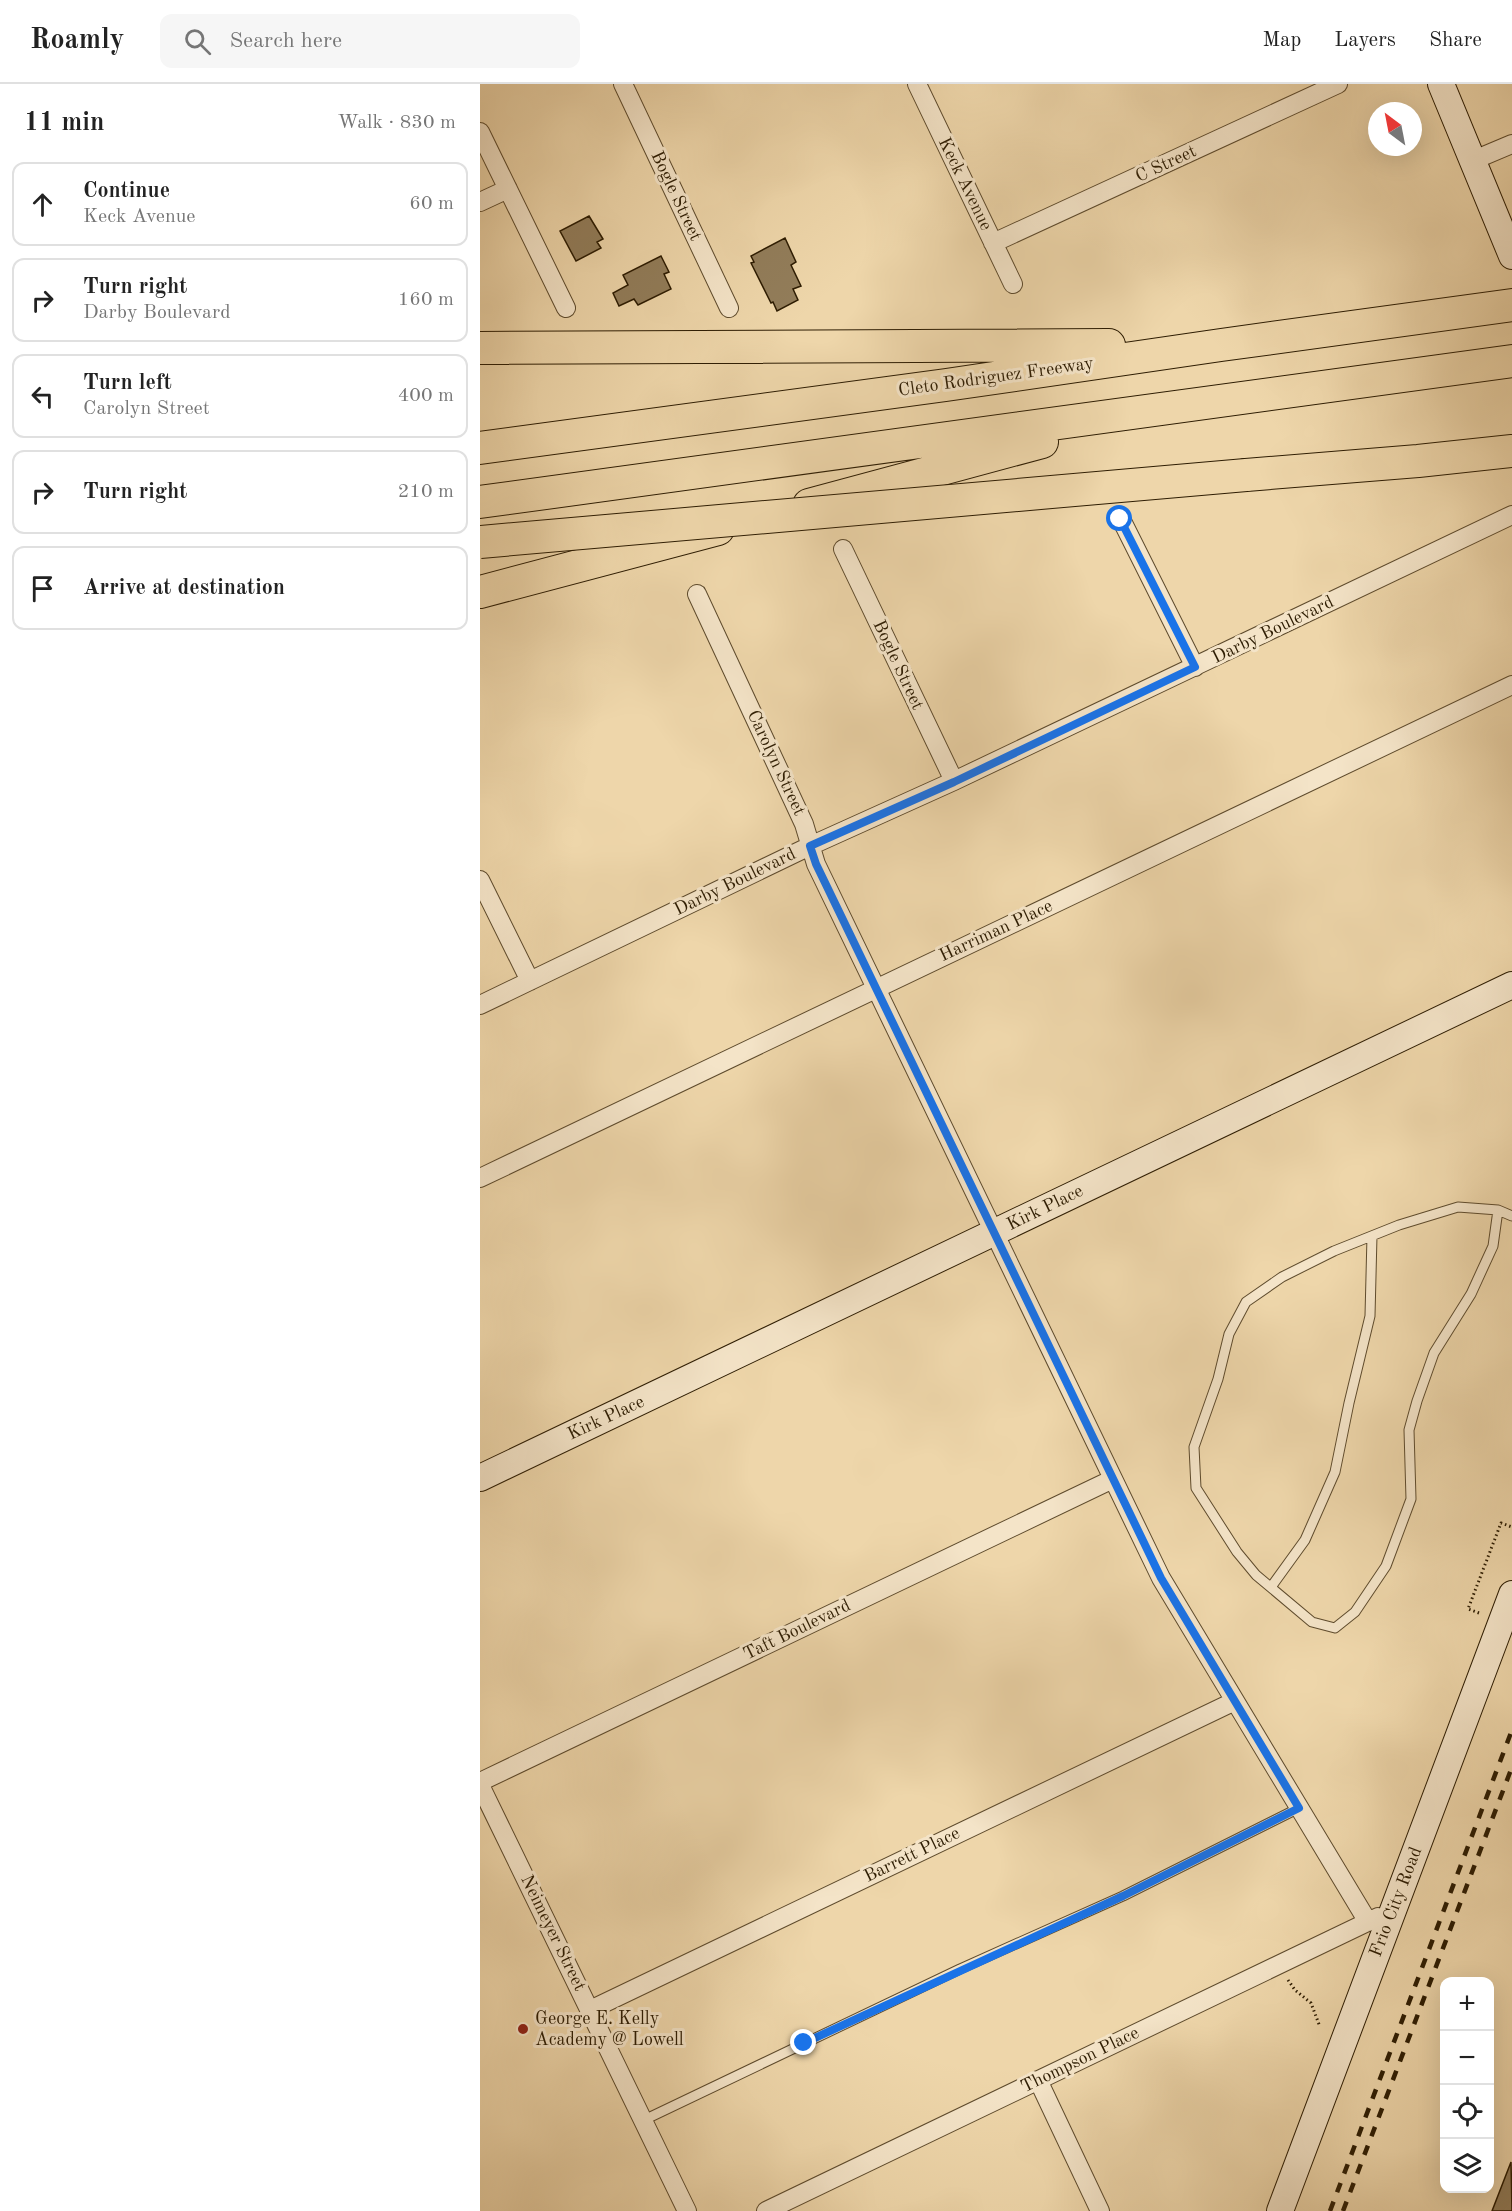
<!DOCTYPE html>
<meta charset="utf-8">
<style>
:root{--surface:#fff;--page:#f6f6f6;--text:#222;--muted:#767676;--line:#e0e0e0}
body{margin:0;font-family:"Old Standard TT",serif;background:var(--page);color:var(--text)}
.controls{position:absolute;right:18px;bottom:18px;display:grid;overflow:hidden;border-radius:12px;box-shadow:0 6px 24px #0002}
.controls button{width:54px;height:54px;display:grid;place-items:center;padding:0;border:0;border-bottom:2px solid var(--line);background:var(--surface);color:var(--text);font:30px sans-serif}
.compass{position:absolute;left:888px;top:18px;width:54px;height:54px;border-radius:50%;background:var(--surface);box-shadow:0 6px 24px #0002;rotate:328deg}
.stop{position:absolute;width:18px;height:18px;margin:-14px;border:4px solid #1a73e8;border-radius:50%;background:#fff}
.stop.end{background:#1a73e8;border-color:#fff;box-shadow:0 2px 6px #0008}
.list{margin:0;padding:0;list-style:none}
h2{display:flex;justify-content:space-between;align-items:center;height:78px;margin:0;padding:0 24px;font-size:26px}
h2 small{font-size:20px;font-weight:400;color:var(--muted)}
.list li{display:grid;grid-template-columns:39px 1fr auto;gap:18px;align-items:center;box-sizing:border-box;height:84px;margin:0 12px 12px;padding:0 12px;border:2px solid var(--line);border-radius:12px}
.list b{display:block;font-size:22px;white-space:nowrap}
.list p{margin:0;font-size:20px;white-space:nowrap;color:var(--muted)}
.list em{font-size:20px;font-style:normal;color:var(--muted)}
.icon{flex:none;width:33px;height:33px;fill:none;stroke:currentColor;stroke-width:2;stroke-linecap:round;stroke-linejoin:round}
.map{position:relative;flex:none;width:1032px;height:2127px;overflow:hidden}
header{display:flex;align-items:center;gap:36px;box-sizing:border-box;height:84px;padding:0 30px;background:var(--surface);border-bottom:2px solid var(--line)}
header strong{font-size:28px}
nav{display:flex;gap:33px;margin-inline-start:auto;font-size:21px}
.search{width:420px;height:54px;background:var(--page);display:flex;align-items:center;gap:15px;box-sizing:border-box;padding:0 21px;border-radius:12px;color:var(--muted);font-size:22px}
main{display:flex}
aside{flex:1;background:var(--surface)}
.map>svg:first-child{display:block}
.building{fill:#927d5a;stroke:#2e1d03;stroke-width:1.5}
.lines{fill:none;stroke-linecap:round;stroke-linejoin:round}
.lane-casing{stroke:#5e4b2d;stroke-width:11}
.street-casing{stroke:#5e4b2d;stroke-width:20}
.secondary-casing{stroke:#2e1d03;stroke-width:28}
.highway-casing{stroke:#2e1d03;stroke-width:34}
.path{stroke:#2e1d03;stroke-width:3;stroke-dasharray:1.5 3;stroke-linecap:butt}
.lane{stroke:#f4e4c8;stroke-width:9}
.street{stroke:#f4e4c8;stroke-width:18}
.secondary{stroke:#f4e4c8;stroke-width:26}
.highway{stroke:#eed6aa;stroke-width:32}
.rail{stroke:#2e1d03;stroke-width:4.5;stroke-dasharray:10 10;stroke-linecap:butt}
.highway-bridge-casing{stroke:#2e1d03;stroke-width:34;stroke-linecap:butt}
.highway-bridge{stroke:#eed6aa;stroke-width:32}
.route{stroke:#1a73e8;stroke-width:8}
.poi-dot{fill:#8f2418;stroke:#f4e4c8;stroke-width:2}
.labels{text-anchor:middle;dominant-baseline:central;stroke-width:6;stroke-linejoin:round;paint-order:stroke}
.street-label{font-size:18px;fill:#2e1d03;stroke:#f4e4c8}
.poi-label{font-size:18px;fill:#2e1d03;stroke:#f4e4c8;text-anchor:start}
</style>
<header>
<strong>Roamly</strong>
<div class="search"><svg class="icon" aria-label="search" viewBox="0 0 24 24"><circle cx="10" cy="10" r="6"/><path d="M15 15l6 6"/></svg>Search here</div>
<nav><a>Map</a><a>Layers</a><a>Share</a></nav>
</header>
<main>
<aside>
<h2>11 min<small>Walk · 830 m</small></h2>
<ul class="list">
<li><svg class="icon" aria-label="ahead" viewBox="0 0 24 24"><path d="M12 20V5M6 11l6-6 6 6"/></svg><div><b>Continue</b><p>Keck Avenue</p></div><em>60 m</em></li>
<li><svg class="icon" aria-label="right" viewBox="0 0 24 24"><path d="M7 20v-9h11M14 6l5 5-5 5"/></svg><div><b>Turn right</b><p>Darby Boulevard</p></div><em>160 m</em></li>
<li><svg class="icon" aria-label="left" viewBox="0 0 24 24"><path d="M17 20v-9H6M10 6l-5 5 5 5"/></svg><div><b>Turn left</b><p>Carolyn Street</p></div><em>400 m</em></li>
<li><svg class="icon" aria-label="right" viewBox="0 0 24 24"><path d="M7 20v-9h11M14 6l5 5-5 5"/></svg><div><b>Turn right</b></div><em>210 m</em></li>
<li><svg class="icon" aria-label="arrive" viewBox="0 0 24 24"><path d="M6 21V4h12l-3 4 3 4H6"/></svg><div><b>Arrive at destination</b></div></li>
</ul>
</aside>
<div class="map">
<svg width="1032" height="2127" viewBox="0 0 1032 2127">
<rect width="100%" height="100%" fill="#eed6aa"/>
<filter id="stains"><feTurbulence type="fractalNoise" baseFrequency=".00333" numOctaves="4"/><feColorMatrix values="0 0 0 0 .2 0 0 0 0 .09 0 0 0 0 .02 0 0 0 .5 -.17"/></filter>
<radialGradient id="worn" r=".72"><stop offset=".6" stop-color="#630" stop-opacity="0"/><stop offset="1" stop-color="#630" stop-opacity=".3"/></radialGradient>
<path class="building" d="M 109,132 L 123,155 L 117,158 L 121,164 L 96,177 L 80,147 Z
M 305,154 L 316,178 L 311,181 L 321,202 L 313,205 L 318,216 L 297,227 L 293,218 L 291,219 L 271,179 L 274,178 L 271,172 Z
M 181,172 L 189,188 L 184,190 L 191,205 L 158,221 L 154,215 L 139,222 L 133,209 L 148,201 L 143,191 Z
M 1031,2078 L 1032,2127 L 1012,2127 Z"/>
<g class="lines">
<defs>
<path id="lane" d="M 1018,1126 L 1013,1162 L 991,1210 L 954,1269 L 937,1317 L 929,1346 L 931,1415 L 906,1482 L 875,1528 L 855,1544 L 832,1538 L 776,1491 L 757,1468 L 716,1404 L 714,1363 L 738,1295 L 749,1250 L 766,1218 L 802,1193 L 854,1167 L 919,1141 L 978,1123 L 1018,1126 L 1032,1132
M 791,1503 L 825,1456 L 855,1388 L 869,1319 L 890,1232 L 892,1152
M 164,2036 L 480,1885 L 643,1812 L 819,1724"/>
<path id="street" d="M 143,0 L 249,224
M 437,0 L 533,200
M 0,48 L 86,224
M 994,76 L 1032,60
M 0,118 L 28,105
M 513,159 L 858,0
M 641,435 L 715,583
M 363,465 L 474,697
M 217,510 L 324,740 L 336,780 L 681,1494 L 888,1838
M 0,796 L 50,897
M 0,921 L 330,762 L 474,697 L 1032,431
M 0,1094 L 1032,601
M 0,1698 L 633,1395
M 0,1701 L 207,2127
M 110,1926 L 755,1617
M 558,1996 L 620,2127
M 286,2127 L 898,1833"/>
<path id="secondary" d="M 961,0 L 1032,172
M 0,1394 L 1032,901
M 800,2127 L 1032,1510"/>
<path id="highway" d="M 0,264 L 629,261
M 0,364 L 466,301 L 741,261 L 1032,221
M 766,391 L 938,377 L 1032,367
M 0,418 L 1032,277
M 329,421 L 562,358
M 0,508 L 238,445"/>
</defs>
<use href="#lane" class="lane-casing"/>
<use href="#street" class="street-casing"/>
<use href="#secondary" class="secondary-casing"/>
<use href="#highway" class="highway-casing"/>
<path class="path" d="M 999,1529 L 988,1525 L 1021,1439 L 1032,1443
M 808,1896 L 815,1906 L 831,1919 L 840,1943"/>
<use href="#lane" class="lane"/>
<use href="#street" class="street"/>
<use href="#secondary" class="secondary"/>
<use href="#highway" class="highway"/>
<path class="rail" d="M 850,2127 L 1032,1646
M 863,2127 L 1032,1683"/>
<defs>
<path id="highway-bridge" d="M 0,458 L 766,391"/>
</defs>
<use href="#highway-bridge" class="highway-bridge-casing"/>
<use href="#highway-bridge" class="highway-bridge"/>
</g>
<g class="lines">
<path class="route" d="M 324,1959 L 643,1812 L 819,1724 L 681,1494 L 336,780 L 330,762 L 474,698 L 715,583 L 640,435"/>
</g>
<circle class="poi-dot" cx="43" cy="1945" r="6"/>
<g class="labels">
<g class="street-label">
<text transform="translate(686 80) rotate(-25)">C Street</text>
<text transform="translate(485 100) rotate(64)">Keck Avenue</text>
<text transform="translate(196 112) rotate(65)">Bogle Street</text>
<text transform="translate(516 293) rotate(-8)">Cleto Rodriguez Freeway</text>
<text transform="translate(793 546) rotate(-26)">Darby Boulevard</text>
<text transform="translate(418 581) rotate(65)">Bogle Street</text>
<text transform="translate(296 679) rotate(65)">Carolyn Street</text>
<text transform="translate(255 798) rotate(-26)">Darby Boulevard</text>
<text transform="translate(516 847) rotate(-25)">Harriman Place</text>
<text transform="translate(565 1124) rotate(-26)">Kirk Place</text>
<text transform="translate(126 1334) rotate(-25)">Kirk Place</text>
<text transform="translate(317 1546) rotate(-26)">Taft Boulevard</text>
<text transform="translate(432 1771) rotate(-26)">Barrett Place</text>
<text transform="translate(916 1818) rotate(-69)">Frio City Road</text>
<text transform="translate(73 1849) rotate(64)">Neimeyer Street</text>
<text transform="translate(600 1976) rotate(-26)">Thompson Place</text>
</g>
<g class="poi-label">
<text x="55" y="1935">George E. Kelly<tspan x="55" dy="21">Academy @ Lowell</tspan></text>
</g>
</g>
<rect width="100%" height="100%" filter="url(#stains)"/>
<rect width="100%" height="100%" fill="url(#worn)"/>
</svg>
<div class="controls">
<button>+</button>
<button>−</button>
<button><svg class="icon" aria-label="locate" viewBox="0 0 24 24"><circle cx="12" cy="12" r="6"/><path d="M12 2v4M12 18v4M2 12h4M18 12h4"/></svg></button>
<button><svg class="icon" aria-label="layers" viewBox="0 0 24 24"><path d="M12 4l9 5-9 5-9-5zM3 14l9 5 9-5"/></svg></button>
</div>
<svg class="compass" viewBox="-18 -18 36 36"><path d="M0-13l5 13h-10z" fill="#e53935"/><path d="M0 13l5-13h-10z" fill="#767676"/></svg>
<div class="stop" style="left:640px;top:435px"></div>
<div class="stop end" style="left:324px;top:1959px"></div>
</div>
</main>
